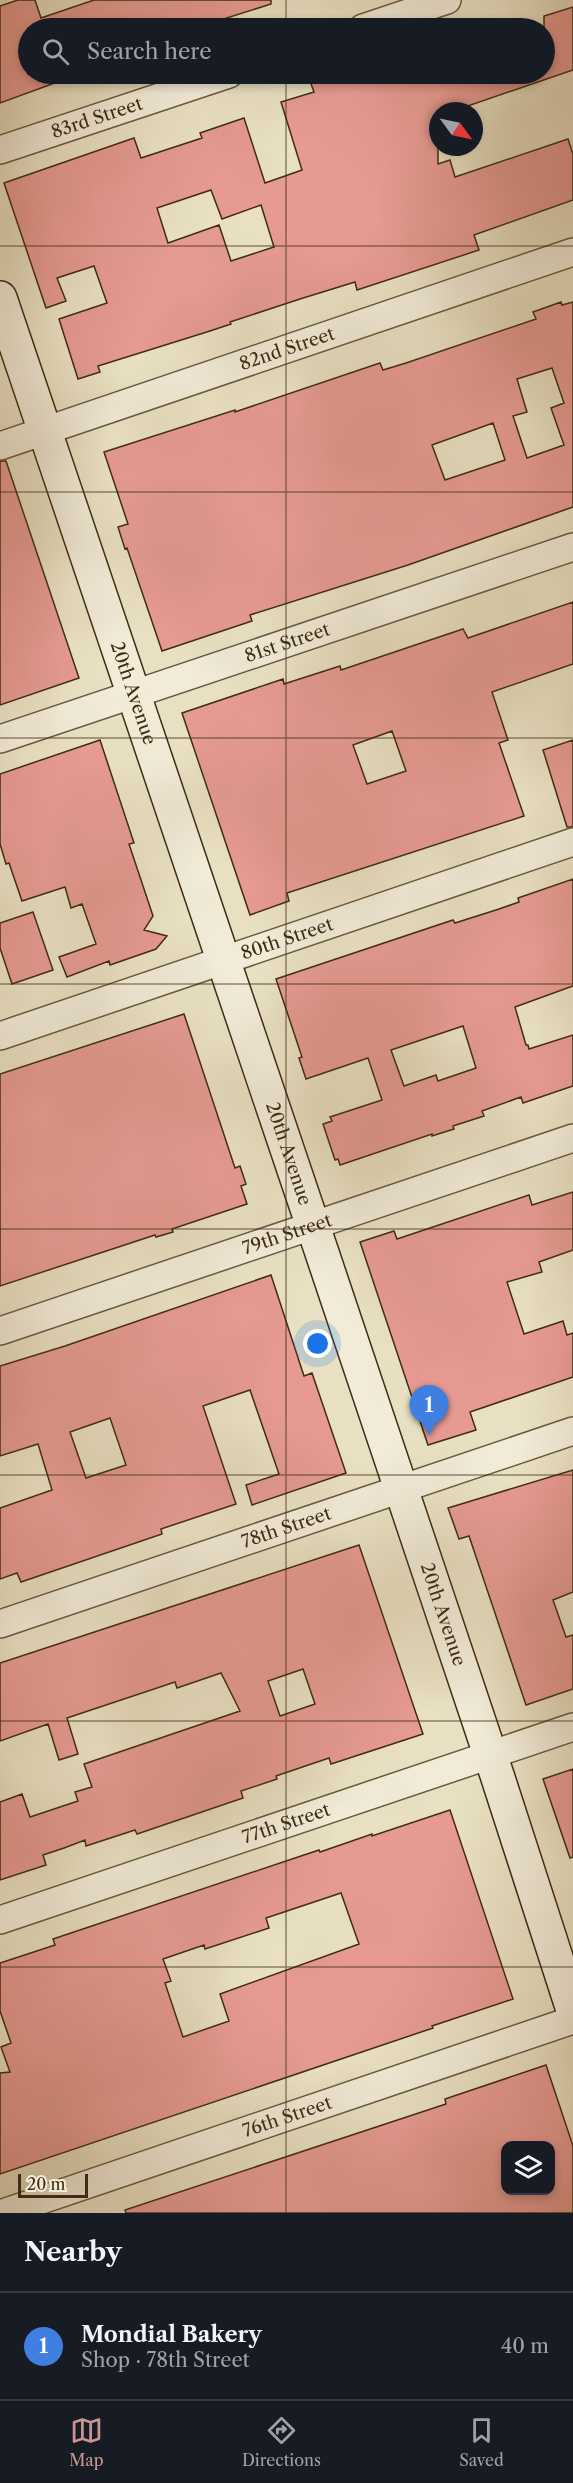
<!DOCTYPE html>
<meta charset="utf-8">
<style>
:root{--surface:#171b24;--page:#242831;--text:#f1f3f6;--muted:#9ea1a6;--line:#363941;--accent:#c59692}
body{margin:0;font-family:"Libre Caslon Text",serif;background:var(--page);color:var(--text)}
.controls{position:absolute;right:18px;bottom:18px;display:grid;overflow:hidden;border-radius:12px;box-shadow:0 3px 9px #0003}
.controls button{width:54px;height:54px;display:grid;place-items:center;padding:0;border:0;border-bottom:2px solid var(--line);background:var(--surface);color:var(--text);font:30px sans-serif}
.compass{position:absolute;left:429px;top:102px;width:54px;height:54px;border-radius:50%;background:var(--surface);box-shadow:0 3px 9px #0003;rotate:123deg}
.scale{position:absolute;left:18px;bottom:15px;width:70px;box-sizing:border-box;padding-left:6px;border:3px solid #3f2c13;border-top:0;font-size:16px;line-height:21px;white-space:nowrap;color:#3f2c13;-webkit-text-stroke:4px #f1ebd8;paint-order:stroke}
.you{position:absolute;left:318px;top:1344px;width:21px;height:21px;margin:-15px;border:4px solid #fff;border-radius:50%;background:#1a73e8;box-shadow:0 0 0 9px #1a73e833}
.badge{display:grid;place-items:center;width:39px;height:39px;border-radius:50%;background:var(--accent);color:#fff;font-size:20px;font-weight:700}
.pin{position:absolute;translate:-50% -50px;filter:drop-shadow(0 2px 3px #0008)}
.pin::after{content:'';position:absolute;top:32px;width:21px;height:18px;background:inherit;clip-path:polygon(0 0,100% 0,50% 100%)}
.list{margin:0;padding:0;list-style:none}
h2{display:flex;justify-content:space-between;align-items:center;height:78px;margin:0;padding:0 24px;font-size:26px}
h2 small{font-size:20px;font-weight:400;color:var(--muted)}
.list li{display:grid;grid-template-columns:39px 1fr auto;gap:18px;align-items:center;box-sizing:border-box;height:108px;padding:0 24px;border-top:2px solid var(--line)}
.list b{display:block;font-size:22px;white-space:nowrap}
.list p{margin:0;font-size:20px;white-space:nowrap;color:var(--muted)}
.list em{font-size:20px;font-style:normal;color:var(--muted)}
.icon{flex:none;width:33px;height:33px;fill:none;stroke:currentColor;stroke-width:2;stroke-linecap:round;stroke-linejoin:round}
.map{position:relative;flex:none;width:573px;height:2213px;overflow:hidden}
.search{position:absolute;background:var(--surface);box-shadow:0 3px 9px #0003;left:18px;right:18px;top:18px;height:66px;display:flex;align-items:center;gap:15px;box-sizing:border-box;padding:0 21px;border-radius:33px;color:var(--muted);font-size:22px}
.sheet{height:186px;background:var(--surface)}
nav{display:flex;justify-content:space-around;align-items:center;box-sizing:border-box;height:84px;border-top:2px solid var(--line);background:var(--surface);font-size:16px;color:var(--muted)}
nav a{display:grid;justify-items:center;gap:3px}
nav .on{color:var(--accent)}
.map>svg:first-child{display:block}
.building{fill:#e69a92;stroke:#3f2c13;stroke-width:1.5;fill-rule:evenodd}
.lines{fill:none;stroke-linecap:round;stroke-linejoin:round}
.street-casing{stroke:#6a593f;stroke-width:30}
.secondary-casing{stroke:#3f2c13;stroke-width:36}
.street{stroke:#f1ebd8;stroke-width:27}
.secondary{stroke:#f1ebd8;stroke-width:33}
.grid{fill:none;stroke:#3f2c13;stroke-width:1.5;stroke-opacity:0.55}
.labels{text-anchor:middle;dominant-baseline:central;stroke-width:6;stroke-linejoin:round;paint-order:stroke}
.street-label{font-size:18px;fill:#3f2c13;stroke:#f1ebd8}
</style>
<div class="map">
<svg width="573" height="2213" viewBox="0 0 573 2213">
<rect width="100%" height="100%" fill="#e9e0c3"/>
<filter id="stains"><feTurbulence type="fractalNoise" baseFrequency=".00333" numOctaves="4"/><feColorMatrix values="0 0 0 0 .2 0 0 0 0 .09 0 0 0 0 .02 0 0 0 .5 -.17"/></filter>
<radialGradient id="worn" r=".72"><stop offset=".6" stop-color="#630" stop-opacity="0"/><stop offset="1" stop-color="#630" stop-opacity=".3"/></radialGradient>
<path class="building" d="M 18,0 L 35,0 L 41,18 L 94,0 L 271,0 L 271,4 L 195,28 L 28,28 L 28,74 L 74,74 L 74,76 L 0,103 L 0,6 Z
M 573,7 L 573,70 L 453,111 L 438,111 L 438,164 L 450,160 L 455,177 L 568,139 L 573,154 L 573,200 L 474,235 L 479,250 L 357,290 L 355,282 L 300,299 L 230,322 L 231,324 L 210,331 L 98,366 L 100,372 L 78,379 L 59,319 L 107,303 L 94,266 L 57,278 L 66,301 L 46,308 L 4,183 L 134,138 L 141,158 L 202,138 L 200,133 L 244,118 L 265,183 L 302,170 L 281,102 L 314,92 L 310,81 L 331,74 L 544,74 L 544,16 ZM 211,190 L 222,219 L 261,205 L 274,247 L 231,261 L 219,225 L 168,243 L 157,208 Z
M 561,302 L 562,305 L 573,302 L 573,507 L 408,565 L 250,615 L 252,621 L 162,651 L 127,548 L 125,549 L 118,527 L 128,524 L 104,452 L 235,410 L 235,412 L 380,363 L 383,370 L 406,363 L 536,319 L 533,312 ZM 552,368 L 564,403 L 551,408 L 564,445 L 527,458 L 513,416 L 527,412 L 517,379 ZM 493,423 L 505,460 L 445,480 L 432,445 Z
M 0,461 L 6,461 L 79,678 L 0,705 Z
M 573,602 L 573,664 L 492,692 L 508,740 L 499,743 L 524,816 L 287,893 L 289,901 L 250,915 L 182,713 L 283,679 L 284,684 L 340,666 L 341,670 L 463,629 L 468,638 ZM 392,731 L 406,771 L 367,784 L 353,745 Z
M 100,740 L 134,843 L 129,844 L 153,916 L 144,930 L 167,936 L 156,949 L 110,965 L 109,961 L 67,977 L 59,957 L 96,944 L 82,904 L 71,908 L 65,887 L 22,901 L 9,863 L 6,864 L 0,844 L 0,774 Z
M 573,740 L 573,827 L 567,827 L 543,750 Z
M 573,879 L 573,986 L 515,1007 L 526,1045 L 528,1045 L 529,1049 L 573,1035 L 573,1086 L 523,1103 L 521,1097 L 482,1111 L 484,1116 L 453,1126 L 454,1129 L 432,1136 L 432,1134 L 340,1165 L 338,1159 L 335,1160 L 323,1124 L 332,1121 L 330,1117 L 382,1100 L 368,1058 L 306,1079 L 299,1058 L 302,1057 L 276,979 L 453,920 L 455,923 L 499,909 L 519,902 L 518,898 ZM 463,1026 L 476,1068 L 438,1081 L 436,1075 L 404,1086 L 391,1050 Z
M 33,912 L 53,970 L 12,984 L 0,948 L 0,923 Z
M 184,1014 L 235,1168 L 240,1166 L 246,1184 L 241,1186 L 247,1204 L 172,1229 L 173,1232 L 156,1237 L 155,1235 L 0,1286 L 0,1074 Z
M 573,1192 L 573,1250 L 539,1262 L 542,1272 L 507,1282 L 524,1334 L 563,1321 L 567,1335 L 573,1333 L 573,1377 L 470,1412 L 476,1430 L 428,1445 L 360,1242 L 394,1231 L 397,1239 L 529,1195 L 532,1205 Z
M 271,1275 L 304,1376 L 312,1373 L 346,1473 L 252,1505 L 246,1485 L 279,1474 L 250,1390 L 203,1406 L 236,1504 L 161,1529 L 162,1534 L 21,1582 L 17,1573 L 0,1579 L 0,1508 L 52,1490 L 38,1444 L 0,1456 L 0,1366 L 65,1346 ZM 110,1418 L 126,1465 L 86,1478 L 70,1432 Z
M 573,1470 L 573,1592 L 553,1600 L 566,1637 L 573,1635 L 573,1689 L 526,1705 L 469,1536 L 459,1539 L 448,1508 Z
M 359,1545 L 423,1734 L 331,1764 L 329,1758 L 276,1776 L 277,1779 L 241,1791 L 243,1798 L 137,1834 L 135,1830 L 86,1846 L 85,1840 L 64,1848 L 43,1855 L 46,1865 L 0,1880 L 0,1802 L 22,1794 L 30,1817 L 78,1801 L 75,1792 L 92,1787 L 84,1764 L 240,1711 L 221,1673 L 177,1688 L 175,1682 L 67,1718 L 78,1754 L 59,1760 L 48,1724 L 0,1741 L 0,1663 ZM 303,1669 L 315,1704 L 280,1716 L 268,1681 Z
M 573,1769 L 573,1857 L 570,1858 L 543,1779 Z
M 450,1810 L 513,1999 L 432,2026 L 433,2028 L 0,2174 L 0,2073 L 10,2072 L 1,2047 L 11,2043 L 0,2011 L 0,1963 L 55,1945 L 53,1939 L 319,1850 L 320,1852 L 372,1834 L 372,1836 ZM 341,1893 L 359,1944 L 220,1994 L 229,2021 L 183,2037 L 165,1983 L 171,1981 L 163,1959 L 204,1945 L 205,1949 L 269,1928 L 266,1918 Z
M 546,2065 L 573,2146 L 573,2213 L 126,2213 L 125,2210 L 446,2104 L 445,2099 ZM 506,2145 L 550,2145 L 550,2190 L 506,2190 Z"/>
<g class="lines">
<defs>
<g id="street">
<path d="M 363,28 L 447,0"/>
<path id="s1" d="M 0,150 L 229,74"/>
<path id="s2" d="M 0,446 L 573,252"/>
<path id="s3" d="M 0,739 L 573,547"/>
<path id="s4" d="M 0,1036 L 573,842"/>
<path id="s5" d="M 0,1331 L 573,1138"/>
<path id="s6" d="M 0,1624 L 573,1431"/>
<path id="s7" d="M 0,1920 L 573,1727"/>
<path id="s8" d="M 3,2213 L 573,2020"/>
</g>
<g id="secondary">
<path id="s9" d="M 0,298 L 313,1226 L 498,1778 L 573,2010"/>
</g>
</defs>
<use href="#street" class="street-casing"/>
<use href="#secondary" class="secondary-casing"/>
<use href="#street" class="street"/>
<use href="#secondary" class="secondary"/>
</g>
<path class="grid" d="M 286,0 L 286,28M 286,74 L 286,2213M 0,246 L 573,246M 0,492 L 573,492M 0,738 L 573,738M 0,984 L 573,984M 0,1229 L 573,1229M 0,1475 L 573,1475M 0,1721 L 573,1721M 0,1967 L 573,1967"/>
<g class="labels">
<g class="street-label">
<text stroke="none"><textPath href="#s1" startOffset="102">83rd Street</textPath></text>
<text stroke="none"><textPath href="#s2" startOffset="303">82nd Street</textPath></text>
<text stroke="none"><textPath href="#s3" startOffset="303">81st Street</textPath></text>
<text stroke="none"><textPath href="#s9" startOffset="417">20th Avenue</textPath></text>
<text stroke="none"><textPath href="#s4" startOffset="303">80th Street</textPath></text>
<text stroke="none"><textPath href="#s9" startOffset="903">20th Avenue</textPath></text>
<text stroke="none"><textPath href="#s5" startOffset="303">79th Street</textPath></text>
<text stroke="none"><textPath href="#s6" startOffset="302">78th Street</textPath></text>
<text stroke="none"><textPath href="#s9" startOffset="1389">20th Avenue</textPath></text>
<text stroke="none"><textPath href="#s7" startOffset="302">77th Street</textPath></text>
<text stroke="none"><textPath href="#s8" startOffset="300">76th Street</textPath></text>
</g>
</g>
<rect width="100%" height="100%" filter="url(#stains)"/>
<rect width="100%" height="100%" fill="url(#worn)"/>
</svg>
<div class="controls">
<button><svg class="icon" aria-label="layers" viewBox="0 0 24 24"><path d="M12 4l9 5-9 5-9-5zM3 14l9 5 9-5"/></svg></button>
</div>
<svg class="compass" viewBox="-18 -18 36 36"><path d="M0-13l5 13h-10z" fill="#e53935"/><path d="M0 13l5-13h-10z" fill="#9ea1a6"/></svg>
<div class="scale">20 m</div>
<div class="you"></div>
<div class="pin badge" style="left:429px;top:1435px;background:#3f7fe0">1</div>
<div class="search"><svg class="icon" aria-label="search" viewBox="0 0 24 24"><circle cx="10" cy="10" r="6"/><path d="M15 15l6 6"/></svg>Search here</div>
</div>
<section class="sheet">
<h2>Nearby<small></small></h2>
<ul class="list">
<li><span class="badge" style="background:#3f7fe0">1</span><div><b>Mondial Bakery</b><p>Shop · 78th Street</p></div><em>40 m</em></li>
</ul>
</section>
<nav>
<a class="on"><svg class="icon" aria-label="map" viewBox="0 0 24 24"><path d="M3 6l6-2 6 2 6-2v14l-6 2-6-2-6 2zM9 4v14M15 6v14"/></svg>Map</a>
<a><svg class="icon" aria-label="directions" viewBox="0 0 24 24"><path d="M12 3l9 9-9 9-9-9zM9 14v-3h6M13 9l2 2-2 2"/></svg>Directions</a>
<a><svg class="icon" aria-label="saved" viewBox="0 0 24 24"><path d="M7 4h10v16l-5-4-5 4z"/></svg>Saved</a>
</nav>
